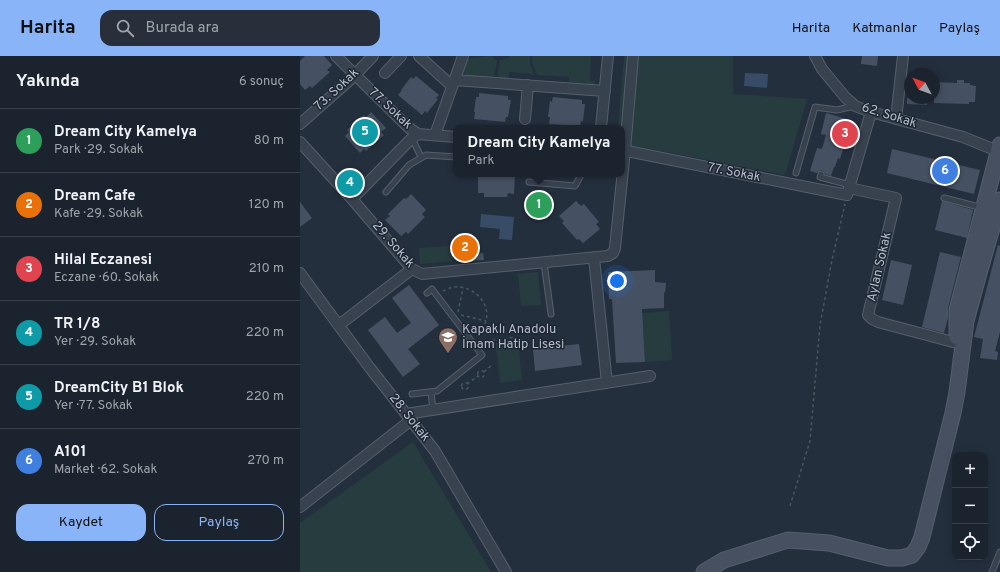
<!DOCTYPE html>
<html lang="tr">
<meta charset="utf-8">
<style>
:root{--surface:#1b232e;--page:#282f3a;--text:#f1f3f6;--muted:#a0a4aa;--line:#39404a;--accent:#8ab4f8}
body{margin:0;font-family:Overpass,sans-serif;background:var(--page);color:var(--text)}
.controls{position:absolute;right:12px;bottom:12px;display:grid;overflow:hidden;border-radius:8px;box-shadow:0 2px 10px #0003}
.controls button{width:36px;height:36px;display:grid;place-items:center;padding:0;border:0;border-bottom:1px solid var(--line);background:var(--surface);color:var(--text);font:20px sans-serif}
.compass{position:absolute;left:604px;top:12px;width:36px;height:36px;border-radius:50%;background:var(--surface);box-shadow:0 2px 10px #0003;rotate:311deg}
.you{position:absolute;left:317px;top:225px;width:14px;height:14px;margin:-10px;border:3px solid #fff;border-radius:50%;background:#1a73e8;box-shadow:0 0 0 6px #1a73e833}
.badge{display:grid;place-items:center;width:26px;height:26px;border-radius:50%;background:var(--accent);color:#fff;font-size:13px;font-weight:700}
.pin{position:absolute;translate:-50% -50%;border:2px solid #fff;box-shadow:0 1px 4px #0006}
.popup{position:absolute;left:153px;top:69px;width:172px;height:52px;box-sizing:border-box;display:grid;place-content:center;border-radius:8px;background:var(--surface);filter:drop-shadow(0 1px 3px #0005);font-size:13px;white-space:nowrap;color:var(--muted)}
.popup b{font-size:15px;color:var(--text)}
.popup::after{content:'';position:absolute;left:50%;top:100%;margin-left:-8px;border:8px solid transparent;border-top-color:var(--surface)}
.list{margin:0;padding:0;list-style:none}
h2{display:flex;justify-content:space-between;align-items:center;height:52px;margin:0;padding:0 16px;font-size:17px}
h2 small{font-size:13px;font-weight:400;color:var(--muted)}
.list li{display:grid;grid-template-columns:26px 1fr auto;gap:12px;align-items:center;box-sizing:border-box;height:64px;padding:0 16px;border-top:1px solid var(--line)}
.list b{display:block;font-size:15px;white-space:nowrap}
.list p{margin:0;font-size:13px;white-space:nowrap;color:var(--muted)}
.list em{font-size:13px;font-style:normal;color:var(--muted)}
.actions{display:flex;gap:8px;padding:12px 16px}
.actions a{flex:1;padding:9px 0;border:1px solid var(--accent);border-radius:12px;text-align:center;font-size:14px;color:var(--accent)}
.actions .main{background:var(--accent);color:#111}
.icon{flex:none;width:22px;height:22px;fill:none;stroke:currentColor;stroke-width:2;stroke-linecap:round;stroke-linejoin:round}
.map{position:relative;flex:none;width:700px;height:516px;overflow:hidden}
header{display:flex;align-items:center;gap:24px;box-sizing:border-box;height:56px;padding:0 20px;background:var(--accent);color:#111}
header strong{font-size:19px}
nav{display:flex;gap:22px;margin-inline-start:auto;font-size:14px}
.search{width:280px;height:36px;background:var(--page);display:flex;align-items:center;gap:10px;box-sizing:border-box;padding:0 14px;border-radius:12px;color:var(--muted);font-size:15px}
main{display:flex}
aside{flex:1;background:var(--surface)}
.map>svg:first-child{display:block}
.green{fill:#263c3f}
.water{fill:#394c67}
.building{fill:#455162}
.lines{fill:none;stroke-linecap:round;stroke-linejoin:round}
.lane-casing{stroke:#565f6c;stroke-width:7}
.street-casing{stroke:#565f6c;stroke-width:12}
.secondary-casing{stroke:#565f6c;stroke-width:17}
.path{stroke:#44595c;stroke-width:1.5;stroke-dasharray:3 3;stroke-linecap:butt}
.lane{stroke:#38414e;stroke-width:5}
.street{stroke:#38414e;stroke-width:10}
.secondary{stroke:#465061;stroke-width:15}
.labels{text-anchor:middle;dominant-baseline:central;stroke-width:3;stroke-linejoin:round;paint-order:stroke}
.street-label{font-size:13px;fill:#b4bcc9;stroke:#1d2633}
.poi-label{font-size:13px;fill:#b4bcc9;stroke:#1d2633;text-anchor:start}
</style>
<header>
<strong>Harita</strong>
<div class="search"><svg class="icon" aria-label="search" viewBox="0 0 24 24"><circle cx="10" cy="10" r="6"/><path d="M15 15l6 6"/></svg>Burada ara</div>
<nav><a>Harita</a><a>Katmanlar</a><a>Paylaş</a></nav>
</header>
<main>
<aside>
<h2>Yakında<small>6 sonuç</small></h2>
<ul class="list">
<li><span class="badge" style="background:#2e9e5b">1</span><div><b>Dream City Kamelya</b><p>Park · 29. Sokak</p></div><em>80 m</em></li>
<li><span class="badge" style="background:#e8710a">2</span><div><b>Dream Cafe</b><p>Kafe · 29. Sokak</p></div><em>120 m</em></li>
<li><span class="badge" style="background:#e0444e">3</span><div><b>Hilal Eczanesi</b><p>Eczane · 60. Sokak</p></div><em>210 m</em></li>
<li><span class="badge" style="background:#0f9aa8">4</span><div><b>TR 1/8</b><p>Yer · 29. Sokak</p></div><em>220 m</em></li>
<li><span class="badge" style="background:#0f9aa8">5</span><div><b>DreamCity B1 Blok</b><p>Yer · 77. Sokak</p></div><em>220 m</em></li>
<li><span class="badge" style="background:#3f7fe0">6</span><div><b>A101</b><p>Market · 62. Sokak</p></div><em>270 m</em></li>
</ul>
<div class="actions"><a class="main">Kaydet</a><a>Paylaş</a></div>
</aside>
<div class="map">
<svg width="700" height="516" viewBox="0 0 700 516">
<rect width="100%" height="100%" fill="#242f3e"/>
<path class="green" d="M 187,0 L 192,0 L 194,3 L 197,4 L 194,22 L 180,21 L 166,19 C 162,13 165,9 168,3 Z
M 210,0 L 230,0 L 230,7 L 234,18 L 209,16 L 208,23 L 197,23 L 200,4 L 207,3 Z
M 232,0 L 291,0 L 290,25 L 295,25 L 295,29 L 269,26 L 269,21 L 237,19 L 232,6 Z
M 324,0 L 433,0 L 433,38 L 507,43 L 485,119 L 330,89 L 322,72 L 318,72 Z
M 229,141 L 250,142 L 249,157 L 228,157 Z
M 152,190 L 153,205 L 120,208 L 119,192 Z
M 238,216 L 241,249 L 221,250 L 218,218 Z
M 369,255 L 372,304 L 345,306 L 342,257 Z
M 218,285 L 222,324 L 200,327 L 196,287 Z
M 113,386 L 191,516 L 0,516 L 0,467 Z"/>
<path class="water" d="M 445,17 L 468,18 L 467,32 L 444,30 Z
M 181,158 L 214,161 L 212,184 L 199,183 L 200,173 L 180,171 Z"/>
<path class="building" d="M 5,0 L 24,0 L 32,9 L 27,14 L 30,16 L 12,32 L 10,30 L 5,34 L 0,28 L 0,5 Z
M 562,0 L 578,0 L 577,10 L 561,8 Z
M 116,20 L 139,39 L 136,42 L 138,43 L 127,57 L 125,55 L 122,59 L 98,39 L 102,34 L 101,34 L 111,21 L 113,23 Z
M 657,24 L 664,24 L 664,27 L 670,27 L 670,29 L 676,30 L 675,46 L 669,46 L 669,48 L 634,47 L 634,26 L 657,27 Z
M 179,37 L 208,40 L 208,44 L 211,44 L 208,61 L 206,61 L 205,66 L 174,63 L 175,56 L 174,56 L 176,41 L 179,41 Z
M 253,41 L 282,44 L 282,48 L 285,48 L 283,65 L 281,65 L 280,70 L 249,68 L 250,61 L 248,61 L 250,45 L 252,46 Z
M 607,42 L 628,42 L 627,49 L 607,48 Z
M 71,56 L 86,72 L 81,76 L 84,79 L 66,95 L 64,93 L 60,97 L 45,80 L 49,76 L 47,74 L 64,59 L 66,61 Z
M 526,57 L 547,63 L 544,72 L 547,73 L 544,84 L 546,84 L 540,103 L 538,102 L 535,111 L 534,111 L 531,120 L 525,118 L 524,116 L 522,114 L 519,115 L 517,117 L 510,115 L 517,92 L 522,93 L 526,79 L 521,78 Z
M 592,93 L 680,114 L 674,138 L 587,117 Z
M 178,118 L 215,118 L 214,138 L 208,137 L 207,141 L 184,141 L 184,137 L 178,137 Z
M 111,138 L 126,154 L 122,158 L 125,161 L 108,178 L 106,176 L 101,180 L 85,164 L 90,160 L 88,158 L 104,142 L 106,143 Z
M 276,145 L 281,150 L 284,148 L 299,166 L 296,168 L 300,173 L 283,187 L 279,183 L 277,184 L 262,167 L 264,165 L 259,160 Z
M 642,145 L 673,154 L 667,182 L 635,174 Z
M 0,146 L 12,162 L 0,171 Z
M 169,187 L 170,198 L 183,197 L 184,204 L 162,205 L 161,188 Z
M 698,189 L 700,190 L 700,276 L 695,295 L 698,296 L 697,304 L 680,302 L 683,283 L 674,281 Z
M 640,196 L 661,201 L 648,252 L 648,262 L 644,277 L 622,271 Z
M 591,204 L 612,209 L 603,249 L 582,244 Z
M 355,214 L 355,226 L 366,227 L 365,237 L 364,236 L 364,252 L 342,253 L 345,306 L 316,307 L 312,243 L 309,243 L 308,216 Z
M 109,229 L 139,269 L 108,293 L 120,308 L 103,321 L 68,274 L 85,261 L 97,277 L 111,267 L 92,242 Z
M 279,288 L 282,309 L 235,315 L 233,293 Z"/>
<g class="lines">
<defs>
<path id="lane" d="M 112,82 L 121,101
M 496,117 L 515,51 L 537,54 L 554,50
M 521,118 L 520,121 L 550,129
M 229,126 L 275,130 L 281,119 L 281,118
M 86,136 L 109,109 L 126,99 L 156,101
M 644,142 L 683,152
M 244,207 L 251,258
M 131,336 L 133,354
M 112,338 L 137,335 L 182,299 L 132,233 L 127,237
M 692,516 L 700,496"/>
<path id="street" d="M 36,0 L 108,71 L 118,78 L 156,81
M 119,0 L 152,30
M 515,0 L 522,13 L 545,41 L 555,50 L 571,56 L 663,81 L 700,96
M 85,17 L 101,0
M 154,24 L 305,35
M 225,63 L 228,29
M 596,63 L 603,0
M 0,68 L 51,23 L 73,0
M 301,72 L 308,0
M 135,79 L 163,0
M 0,86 L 52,143 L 112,213 L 122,218 L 308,200 L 313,197 L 315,192 L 325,94 L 333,0
M 322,94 L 547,139 L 571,56
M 549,132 L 596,142 L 568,259 L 572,263 L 578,266 L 657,287
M 52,143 L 112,82 L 118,78
M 294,202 L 307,327
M 0,217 L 70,312 L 135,395 L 206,516
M 39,269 L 112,213
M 106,358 L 350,320
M 0,451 L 111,364"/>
<path id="secondary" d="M 657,281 L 657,254 L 700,89
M 404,516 L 424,504 L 488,484 L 529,487 L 588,502 L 602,502 L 612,499 L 618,491 L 622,481 L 653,357 L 657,336 L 666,265 L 679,217 L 700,144"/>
</defs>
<use href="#lane" class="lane-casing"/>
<use href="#street" class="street-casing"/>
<use href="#secondary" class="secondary-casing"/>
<path class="path" d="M 143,235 C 146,234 150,231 154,231 C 175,229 194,250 184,270 C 182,273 179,277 176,280
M 158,256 L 163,232
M 161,259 L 186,265
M 180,286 L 216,281
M177.5 318a3.5 3.5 0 1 1 7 0a3.5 3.5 0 1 1-7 0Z
M 184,316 L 192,309
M161.5 330a3.5 3.5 0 1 1 7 0a3.5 3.5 0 1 1-7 0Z
M 167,328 L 178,320
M 490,450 L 510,385 L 520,269 L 532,204 L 545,148"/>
<use href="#lane" class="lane"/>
<use href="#street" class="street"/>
<use href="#secondary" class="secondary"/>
</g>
<defs>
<symbol id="school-pin" viewBox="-11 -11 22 30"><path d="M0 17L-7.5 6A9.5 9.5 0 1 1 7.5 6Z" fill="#8d6e63" stroke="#1d2633"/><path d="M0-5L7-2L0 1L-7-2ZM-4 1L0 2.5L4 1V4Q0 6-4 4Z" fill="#fff"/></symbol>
</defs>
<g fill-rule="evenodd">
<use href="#school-pin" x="137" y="270" width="22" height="30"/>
</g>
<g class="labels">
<g class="street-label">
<text transform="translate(37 34) rotate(-43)">73. Sokak</text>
<text transform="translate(90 53) rotate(43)">77. Sokak</text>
<text transform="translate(589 60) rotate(17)">62. Sokak</text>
<text transform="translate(434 117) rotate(11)">77. Sokak</text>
<text transform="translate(93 189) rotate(49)">29. Sokak</text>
<text transform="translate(580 211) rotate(-77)">Aylan Sokak</text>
<text transform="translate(109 362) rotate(52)">28. Sokak</text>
</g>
<g class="poi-label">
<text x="162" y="274">Kapaklı Anadolu<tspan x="162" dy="15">İmam Hatip Lisesi</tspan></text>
</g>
</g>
</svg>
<div class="controls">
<button>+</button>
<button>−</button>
<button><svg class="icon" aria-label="locate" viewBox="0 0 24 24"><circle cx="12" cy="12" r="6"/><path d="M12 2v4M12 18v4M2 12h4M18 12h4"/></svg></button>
</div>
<svg class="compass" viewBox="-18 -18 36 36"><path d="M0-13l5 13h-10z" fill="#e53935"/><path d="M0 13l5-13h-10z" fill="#a0a4aa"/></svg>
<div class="you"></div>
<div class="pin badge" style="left:239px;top:149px;background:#2e9e5b">1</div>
<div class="popup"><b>Dream City Kamelya</b>Park</div>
<div class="pin badge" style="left:165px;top:192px;background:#e8710a">2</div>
<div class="pin badge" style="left:545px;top:78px;background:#e0444e">3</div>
<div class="pin badge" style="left:50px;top:127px;background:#0f9aa8">4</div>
<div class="pin badge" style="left:65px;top:76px;background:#0f9aa8">5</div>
<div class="pin badge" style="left:645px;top:115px;background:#3f7fe0">6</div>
</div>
</main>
